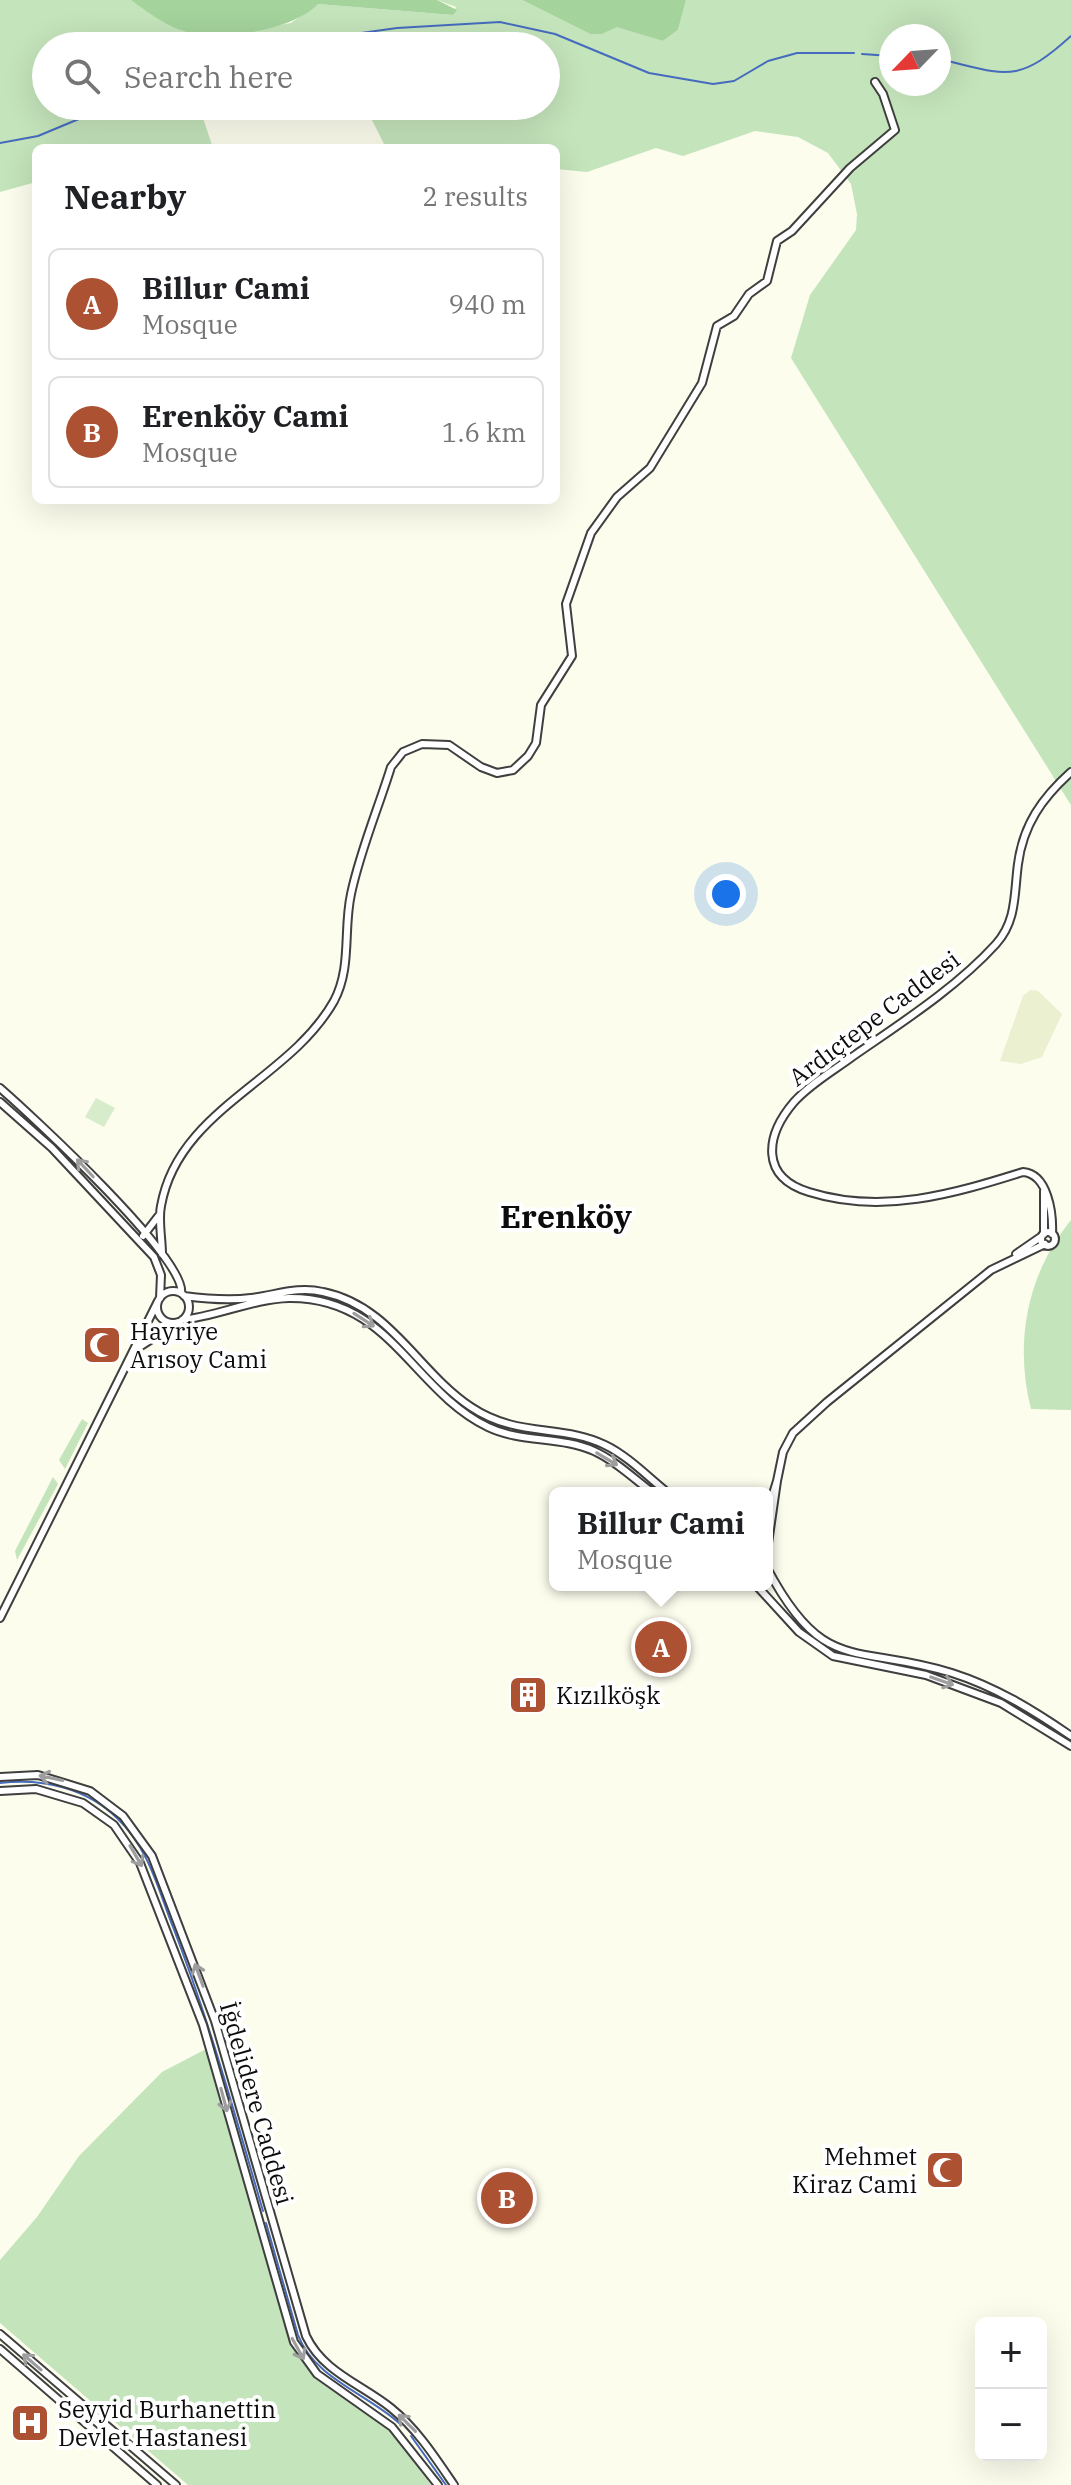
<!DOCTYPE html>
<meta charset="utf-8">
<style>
:root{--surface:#fff;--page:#f2f2f2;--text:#202124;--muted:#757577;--line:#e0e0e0;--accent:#ad5133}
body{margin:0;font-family:"IBM Plex Serif",serif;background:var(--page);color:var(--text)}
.controls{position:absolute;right:24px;bottom:24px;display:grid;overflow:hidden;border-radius:12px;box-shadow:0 8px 32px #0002}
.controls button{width:72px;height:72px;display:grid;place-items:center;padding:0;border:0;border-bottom:2px solid var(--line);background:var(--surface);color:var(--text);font:40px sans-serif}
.compass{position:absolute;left:879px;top:24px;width:72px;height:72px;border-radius:50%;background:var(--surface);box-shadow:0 8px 32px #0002;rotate:245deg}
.you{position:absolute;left:726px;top:894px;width:28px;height:28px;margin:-20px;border:6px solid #fff;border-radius:50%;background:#1a73e8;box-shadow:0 0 0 12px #1a73e833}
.badge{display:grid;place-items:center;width:52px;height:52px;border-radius:50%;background:var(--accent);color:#fff;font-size:26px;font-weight:700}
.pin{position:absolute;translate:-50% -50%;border:4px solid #fff;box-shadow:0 2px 8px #0006}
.popup{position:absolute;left:549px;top:1487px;width:224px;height:104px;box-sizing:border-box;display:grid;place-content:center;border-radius:12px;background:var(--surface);filter:drop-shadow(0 2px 6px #0005);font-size:26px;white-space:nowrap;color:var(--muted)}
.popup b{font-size:30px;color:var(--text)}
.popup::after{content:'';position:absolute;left:50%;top:100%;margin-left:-16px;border:16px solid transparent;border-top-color:var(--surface)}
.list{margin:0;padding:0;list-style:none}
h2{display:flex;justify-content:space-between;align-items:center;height:104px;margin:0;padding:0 32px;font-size:34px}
h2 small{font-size:26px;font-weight:400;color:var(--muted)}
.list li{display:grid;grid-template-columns:52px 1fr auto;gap:24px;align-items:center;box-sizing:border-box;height:112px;margin:0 16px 16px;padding:0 16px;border:2px solid var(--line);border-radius:12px}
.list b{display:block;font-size:30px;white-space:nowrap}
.list p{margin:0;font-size:26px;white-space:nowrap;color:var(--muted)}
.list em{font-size:26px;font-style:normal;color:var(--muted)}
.icon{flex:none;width:44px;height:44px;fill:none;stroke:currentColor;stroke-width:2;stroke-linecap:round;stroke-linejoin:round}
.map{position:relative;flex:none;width:1071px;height:2485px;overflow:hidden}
.search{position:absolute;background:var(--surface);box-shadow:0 8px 32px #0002;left:32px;top:32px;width:528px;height:88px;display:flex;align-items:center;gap:20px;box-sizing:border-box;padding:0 28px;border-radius:44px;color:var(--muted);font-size:30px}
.panel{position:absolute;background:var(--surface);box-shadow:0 8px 32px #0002;left:32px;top:144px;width:528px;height:360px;border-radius:12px}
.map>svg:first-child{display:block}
.farmland{fill:#eaf0d0}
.green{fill:#c4e4bb;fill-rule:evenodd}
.forest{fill:#a4d39c}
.pitch{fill:#d7eccb}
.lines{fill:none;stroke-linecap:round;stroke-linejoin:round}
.stream{stroke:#466bbe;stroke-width:2}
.minor-casing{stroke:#3f3f3f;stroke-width:10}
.minor{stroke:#fff;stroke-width:6}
.oneway{stroke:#9e9e9e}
.labels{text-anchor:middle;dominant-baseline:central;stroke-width:8;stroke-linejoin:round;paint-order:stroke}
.street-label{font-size:24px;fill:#0c0c0c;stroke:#fff}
.poi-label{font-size:24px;fill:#0c0c0c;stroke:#fff;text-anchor:start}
.district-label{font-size:32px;font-weight:bold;fill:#0c0c0c;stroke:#fff}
</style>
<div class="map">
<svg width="1071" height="2485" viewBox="0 0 1071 2485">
<rect width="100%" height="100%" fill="#fcfded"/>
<path class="farmland" d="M 1030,990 L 1038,991 L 1062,1014 L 1042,1057 L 1021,1064 L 1000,1061 L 1023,996 Z"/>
<path class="green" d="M 0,0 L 131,0 L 182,31 L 218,34 L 291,23 L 318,4 L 453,15 L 456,7 L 437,0 L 522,0 L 590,34 L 602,34 L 617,26 L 663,41 L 678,30 L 686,0 L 1071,0 L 1071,805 L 791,358 L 810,295 L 856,230 L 857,214 L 851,184 L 828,153 L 798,137 L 755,131 L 683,156 L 656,148 L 587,172 L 556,169 L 556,148 L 386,148 L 365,106 L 546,106 L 546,46 L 46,46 L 46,106 L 199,106 L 213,148 L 36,148 L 36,182 L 0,192 ZM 891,36 L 939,36 L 939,84 L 891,84 Z
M 1071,1220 L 1071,1410 L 1031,1409 C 1014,1342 1027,1274 1071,1220 Z
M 82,1419 L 88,1423 L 65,1469 L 59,1460 Z
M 53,1477 L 58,1484 L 17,1560 L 15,1551 Z
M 208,2048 L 293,2344 C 311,2379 341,2390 371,2413 C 395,2432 413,2460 431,2485 L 188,2485 L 0,2323 L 0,2260 L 37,2217 L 79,2156 L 162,2072 Z"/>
<path class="forest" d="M 131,0 L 437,0 L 457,10 L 453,15 L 318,4 C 293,31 215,43 180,30 C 162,23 146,11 131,0 Z
M 522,0 L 686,0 L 678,30 L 663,41 L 617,27 L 602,34 L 590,34 Z"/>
<path class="pitch" d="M 96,1098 L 115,1108 L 104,1127 L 85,1117 Z"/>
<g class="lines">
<path class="stream" d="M 268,46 L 397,28 L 500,22 L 555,34 L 649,73 L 713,84 L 734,81 L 768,61 L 797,53 L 854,53
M 862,54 L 891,56
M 939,59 C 1005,74 1016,86 1071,36
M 0,143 L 38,136 L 110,106
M 0,1783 C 43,1778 87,1788 118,1819 C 149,1849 158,1889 173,1927 C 209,2020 235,2115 263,2211
M 266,2223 L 298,2335 C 315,2379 366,2393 399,2423
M 411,2436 L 446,2485"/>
<defs>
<path id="minor" d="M 0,1088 C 31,1115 188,1260 181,1293
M 0,1102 L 52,1148 L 154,1257 L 161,1275 L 160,1298
M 1044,1191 L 1044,1234
M1041 1239a7 7 0 1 1 14 0a7 7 0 1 1-14 0Z
M 1052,1234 C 1053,1213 1048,1174 1023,1172 C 953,1194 882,1215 809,1192 C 760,1177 765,1136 794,1102 C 810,1084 833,1071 852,1057 C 901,1023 956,988 996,944 C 1017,921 1014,893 1018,864 C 1023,825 1042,798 1071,772
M 143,1236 L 160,1214
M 162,1254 C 162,1239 158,1220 161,1206 C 178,1109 289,1081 334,1001 C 352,967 343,930 351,894 C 360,851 378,809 391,767 L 403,752 L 422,744 L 449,745 L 481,767 L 497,773 L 513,770 L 528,756 L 536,743 L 541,705 L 572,656 L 566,604 L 591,533 L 617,497 L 650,468 L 702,383 L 717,326 L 734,316 L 749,294 L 767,281 L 777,241 L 792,231 L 850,168 L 895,130 L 883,94 L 875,82
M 1016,1254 L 1042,1236
M157 1307a16 16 0 1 1 32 0a16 16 0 1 1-32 0Z
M 184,1296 C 207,1299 228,1301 251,1298 C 276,1295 298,1286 323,1292 C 391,1306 417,1371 471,1407 C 517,1438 562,1424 605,1445 C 628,1456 648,1477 668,1493
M 182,1320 C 217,1316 254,1299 289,1298 C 390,1297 412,1390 488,1427 C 521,1443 561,1436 594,1451 C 616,1461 634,1479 653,1493
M 133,1351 L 177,1323
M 777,1481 L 783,1452 L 793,1433 L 827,1402 L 991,1270 L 1045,1244
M 767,1513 L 777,1481 L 767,1550
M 767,1568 C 824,1676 855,1643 952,1673 C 996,1687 1033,1710 1071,1736
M 756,1585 L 799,1632 L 833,1656 L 926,1675 L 1001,1703 L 1071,1746
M 0,1618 L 158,1301
M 0,1777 L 38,1775 L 90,1791 L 123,1816 L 152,1856 L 215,2021 L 306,2336 C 323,2372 361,2384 391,2408 C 417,2429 435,2457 454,2485
M 0,1791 L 36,1789 L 83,1803 L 114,1825 L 140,1863 L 203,2025 L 294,2342 L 317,2374 L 392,2427 L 438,2485
M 0,2334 L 176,2485
M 0,2349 L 157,2485"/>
</defs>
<use href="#minor" class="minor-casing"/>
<use href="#minor" class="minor"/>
</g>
<defs><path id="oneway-shaft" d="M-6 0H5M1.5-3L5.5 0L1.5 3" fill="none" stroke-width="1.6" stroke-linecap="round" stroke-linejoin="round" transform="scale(2)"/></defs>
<g class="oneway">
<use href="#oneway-shaft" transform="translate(85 1168) rotate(-133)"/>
<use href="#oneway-shaft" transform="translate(364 1320) rotate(33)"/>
<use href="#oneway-shaft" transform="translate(607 1459) rotate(31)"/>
<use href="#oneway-shaft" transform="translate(942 1681) rotate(19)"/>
<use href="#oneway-shaft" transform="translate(51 1778) rotate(-168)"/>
<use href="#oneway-shaft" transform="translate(136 1856) rotate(60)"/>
<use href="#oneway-shaft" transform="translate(199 1975) rotate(-110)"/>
<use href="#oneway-shaft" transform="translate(224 2100) rotate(75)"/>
<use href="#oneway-shaft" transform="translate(298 2349) rotate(61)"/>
<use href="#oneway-shaft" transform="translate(32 2362) rotate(-139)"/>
<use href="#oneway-shaft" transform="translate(407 2423) rotate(-135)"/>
</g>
<defs>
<symbol id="mosque-square" viewBox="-11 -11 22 22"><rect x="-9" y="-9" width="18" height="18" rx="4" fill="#ad5133" stroke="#fff"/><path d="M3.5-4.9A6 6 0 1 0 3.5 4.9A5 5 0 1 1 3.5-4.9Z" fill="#fff"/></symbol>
<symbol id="building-square" viewBox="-11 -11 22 22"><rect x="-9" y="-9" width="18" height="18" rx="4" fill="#ad5133" stroke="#fff"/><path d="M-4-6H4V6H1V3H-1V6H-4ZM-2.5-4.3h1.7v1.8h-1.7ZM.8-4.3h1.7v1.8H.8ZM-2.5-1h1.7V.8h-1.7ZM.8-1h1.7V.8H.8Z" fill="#fff"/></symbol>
<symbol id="hospital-square" viewBox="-11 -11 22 22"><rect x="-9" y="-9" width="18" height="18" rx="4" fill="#ad5133" stroke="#fff"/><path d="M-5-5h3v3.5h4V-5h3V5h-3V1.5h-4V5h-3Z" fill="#fff"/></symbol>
</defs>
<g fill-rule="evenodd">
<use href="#mosque-square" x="80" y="1323" width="44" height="44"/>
<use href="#building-square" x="506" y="1673" width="44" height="44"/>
<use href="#mosque-square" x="923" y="2148" width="44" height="44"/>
<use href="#hospital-square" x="8" y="2401" width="44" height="44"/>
</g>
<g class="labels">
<g class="street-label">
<text transform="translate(874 1018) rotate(-37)">Ardıçtepe Caddesi</text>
<text transform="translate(257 2103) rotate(74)">İğdelidere Caddesi</text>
</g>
<g class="poi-label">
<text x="130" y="1331">Hayriye<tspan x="130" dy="28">Arısoy Cami</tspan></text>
<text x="556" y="1695">Kızılköşk</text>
<text x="917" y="2156" text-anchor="end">Mehmet<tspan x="917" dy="28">Kiraz Cami</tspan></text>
<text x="58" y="2409">Seyyid Burhanettin<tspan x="58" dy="28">Devlet Hastanesi</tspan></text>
</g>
<g class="district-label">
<text x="566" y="1216">Erenköy</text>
</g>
</g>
</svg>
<div class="controls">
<button>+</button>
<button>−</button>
</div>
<svg class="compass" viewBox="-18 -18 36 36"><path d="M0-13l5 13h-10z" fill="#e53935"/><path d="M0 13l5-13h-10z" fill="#757577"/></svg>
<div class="you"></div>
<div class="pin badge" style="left:661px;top:1647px">A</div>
<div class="popup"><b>Billur Cami</b>Mosque</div>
<div class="pin badge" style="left:507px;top:2198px">B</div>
<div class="search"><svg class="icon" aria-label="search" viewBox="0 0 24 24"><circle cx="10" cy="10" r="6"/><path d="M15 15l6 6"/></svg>Search here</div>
<section class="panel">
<h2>Nearby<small>2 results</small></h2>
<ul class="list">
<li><span class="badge">A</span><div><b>Billur Cami</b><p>Mosque</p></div><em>940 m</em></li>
<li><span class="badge">B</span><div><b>Erenköy Cami</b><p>Mosque</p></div><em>1.6 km</em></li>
</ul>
</section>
</div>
